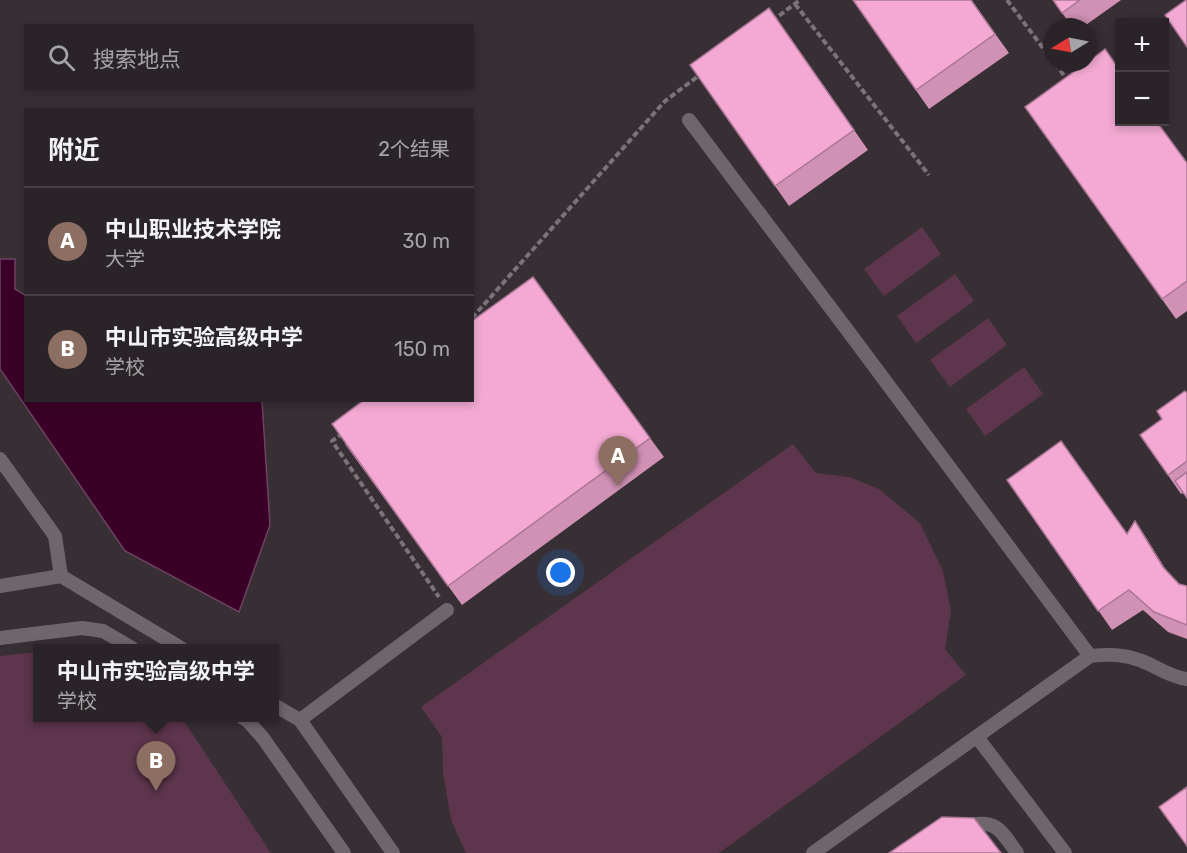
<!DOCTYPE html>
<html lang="zh">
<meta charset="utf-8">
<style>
:root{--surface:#2a2327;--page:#322b2f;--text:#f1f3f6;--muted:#a5a4a7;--line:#464044;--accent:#bca0f2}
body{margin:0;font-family:Rubik,"Noto Sans SC",sans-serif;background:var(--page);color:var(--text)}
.controls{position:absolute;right:18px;top:18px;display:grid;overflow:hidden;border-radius:0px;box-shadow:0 3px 9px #0003}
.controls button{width:54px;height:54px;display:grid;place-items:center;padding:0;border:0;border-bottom:2px solid var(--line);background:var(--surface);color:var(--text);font:30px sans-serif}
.compass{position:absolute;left:1043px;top:18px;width:54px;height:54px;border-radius:50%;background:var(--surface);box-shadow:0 3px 9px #0003;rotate:260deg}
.you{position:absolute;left:561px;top:573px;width:21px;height:21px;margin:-15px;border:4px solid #fff;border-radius:50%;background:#1a73e8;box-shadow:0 0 0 9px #1a73e833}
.badge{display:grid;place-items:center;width:39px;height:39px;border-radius:50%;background:var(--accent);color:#fff;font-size:20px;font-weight:700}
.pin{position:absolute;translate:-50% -50px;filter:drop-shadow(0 2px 3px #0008)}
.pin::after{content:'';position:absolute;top:32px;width:21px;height:18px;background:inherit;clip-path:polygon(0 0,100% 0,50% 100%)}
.popup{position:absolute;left:33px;top:644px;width:246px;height:78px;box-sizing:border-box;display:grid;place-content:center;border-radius:0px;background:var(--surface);filter:drop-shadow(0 2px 4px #0005);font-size:20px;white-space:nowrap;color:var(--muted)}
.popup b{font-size:22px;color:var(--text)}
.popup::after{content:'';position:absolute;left:50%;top:100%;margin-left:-12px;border:12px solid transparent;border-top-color:var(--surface)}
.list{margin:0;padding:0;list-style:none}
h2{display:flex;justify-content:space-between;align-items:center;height:78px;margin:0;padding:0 24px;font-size:26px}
h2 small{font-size:20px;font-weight:400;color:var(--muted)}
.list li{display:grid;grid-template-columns:39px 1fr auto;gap:18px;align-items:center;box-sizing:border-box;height:108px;padding:0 24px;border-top:2px solid var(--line)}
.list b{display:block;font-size:22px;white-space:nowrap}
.list p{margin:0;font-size:20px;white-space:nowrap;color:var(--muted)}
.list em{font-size:20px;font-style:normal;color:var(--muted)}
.icon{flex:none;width:33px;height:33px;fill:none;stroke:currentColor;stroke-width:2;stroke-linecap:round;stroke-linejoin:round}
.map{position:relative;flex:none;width:1187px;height:853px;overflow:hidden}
.search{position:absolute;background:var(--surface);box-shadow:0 3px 9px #0003;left:24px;top:24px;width:450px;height:66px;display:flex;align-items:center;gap:15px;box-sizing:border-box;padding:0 21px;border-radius:0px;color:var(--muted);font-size:22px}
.panel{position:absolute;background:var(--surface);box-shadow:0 3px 9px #0003;left:24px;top:108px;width:450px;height:294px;border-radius:0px}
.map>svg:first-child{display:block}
.green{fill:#5d354c}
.water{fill:#3a0028;stroke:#6d4360;stroke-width:1.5}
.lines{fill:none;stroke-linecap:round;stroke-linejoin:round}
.path{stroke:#7a7377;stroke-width:4;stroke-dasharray:6 3;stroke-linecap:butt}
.lane{stroke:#6f666b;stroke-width:14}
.wall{fill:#d191b5}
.shaded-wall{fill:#aa7694}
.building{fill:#f3a9d3;stroke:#aa7694;stroke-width:1.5}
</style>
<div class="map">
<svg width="1187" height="853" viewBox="0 0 1187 853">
<rect width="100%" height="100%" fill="#382f34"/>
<path class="green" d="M 922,227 L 941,254 L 884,296 L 864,269 Z
M 955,274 L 974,301 L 916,343 L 897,316 Z
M 988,318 L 1007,345 L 950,387 L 930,360 Z
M 1024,367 L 1043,394 L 985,436 L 966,409 Z
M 793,444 L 816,473 L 849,477 L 879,489 L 920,523 L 943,571 L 951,611 L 945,649 L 966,675 L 719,853 L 466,853 L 451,820 L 443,772 L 442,737 L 421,707 Z
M 37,652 L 38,718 L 182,718 L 271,853 L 0,853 L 0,656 Z"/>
<path class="water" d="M 0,259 L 15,259 L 15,289 L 25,295 L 26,400 L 262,401 L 270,525 L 239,612 L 125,551 L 0,369 Z"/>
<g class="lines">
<path class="path" d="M 1007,0 L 1052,60
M 795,4 L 929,175
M 772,21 L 800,0
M 1055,63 L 1065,77
M 472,318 L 665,101 L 701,74
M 343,433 L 332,441 L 439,597"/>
<path class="lane" d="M 689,120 L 848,331 L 1090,656
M 0,459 L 55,536 L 61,576
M 0,586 L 61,576 L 181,648
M 0,638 L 82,628 L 103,631 L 132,648
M 274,705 L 300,720
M 243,718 L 248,721 L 263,738 L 344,853
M 977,737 L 1065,853
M 963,828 C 994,816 1001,830 1017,853
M 393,853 L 300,720 L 447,610
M 813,853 L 1090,656 C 1109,654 1123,654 1142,661 C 1157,667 1171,677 1187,679"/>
</g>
<path class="wall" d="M 853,0 L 971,0 L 1009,53 L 929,109 Z
M 1053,0 L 1121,0 L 1083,27 L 1072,27 Z
M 769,8 L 868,150 L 789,206 L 690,65 Z
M 1025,107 L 1187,163 L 1187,311 L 1176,319 Z
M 1187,393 L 1187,498 L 1183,493 L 1181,494 L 1140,435 L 1162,419 Z
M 650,438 L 664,457 L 462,605 L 345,444 Z
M 1007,480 L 1127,534 L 1135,521 L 1148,541 L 1167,572 L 1179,584 L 1187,586 L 1187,639 L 1168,632 L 1143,610 L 1112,630 Z"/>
<path class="shaded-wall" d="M 1135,521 L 1148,541 L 1176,586 L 1163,567 Z"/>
<path class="building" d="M 853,0 L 971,0 L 995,34 L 916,90 Z
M 1053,0 L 1080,0 L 1062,13 Z
M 1186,0 L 1187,0 L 1187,47 L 1165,15 Z
M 769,8 L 854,130 L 775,186 L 690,65 Z
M 1105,49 L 1119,69 L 1119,122 L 1157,122 L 1187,163 L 1187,281 L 1162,299 L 1025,107 L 1086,63 L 1088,63 L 1088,62 Z
M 533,277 L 650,438 L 448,586 L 332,424 L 364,400 L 472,400 L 472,321 Z
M 1185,391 L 1187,393 L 1187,461 L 1168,475 L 1140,435 L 1162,419 L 1157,411 Z
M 1061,441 L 1127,534 L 1135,521 L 1163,567 L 1179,584 L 1187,586 L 1187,625 L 1154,612 L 1129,590 L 1098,611 L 1007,480 Z
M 1187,472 L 1187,498 L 1175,481 Z
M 1187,787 L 1187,846 L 1159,807 Z
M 942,817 L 974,818 L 1001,853 L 889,853 Z"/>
</svg>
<div class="controls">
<button>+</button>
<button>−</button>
</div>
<svg class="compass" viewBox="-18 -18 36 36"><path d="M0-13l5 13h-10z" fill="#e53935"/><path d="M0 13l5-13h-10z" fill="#a5a4a7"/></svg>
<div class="you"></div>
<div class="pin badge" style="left:618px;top:486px;background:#8d6e63">A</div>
<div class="pin badge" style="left:156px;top:791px;background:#8d6e63">B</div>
<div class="popup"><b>中山市实验高级中学</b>学校</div>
<div class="search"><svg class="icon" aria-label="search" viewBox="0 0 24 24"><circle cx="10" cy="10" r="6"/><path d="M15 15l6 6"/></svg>搜索地点</div>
<section class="panel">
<h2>附近<small>2个结果</small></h2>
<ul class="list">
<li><span class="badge" style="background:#8d6e63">A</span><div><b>中山职业技术学院</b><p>大学</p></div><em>30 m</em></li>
<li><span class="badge" style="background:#8d6e63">B</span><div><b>中山市实验高级中学</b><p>学校</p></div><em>150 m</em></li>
</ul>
</section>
</div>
